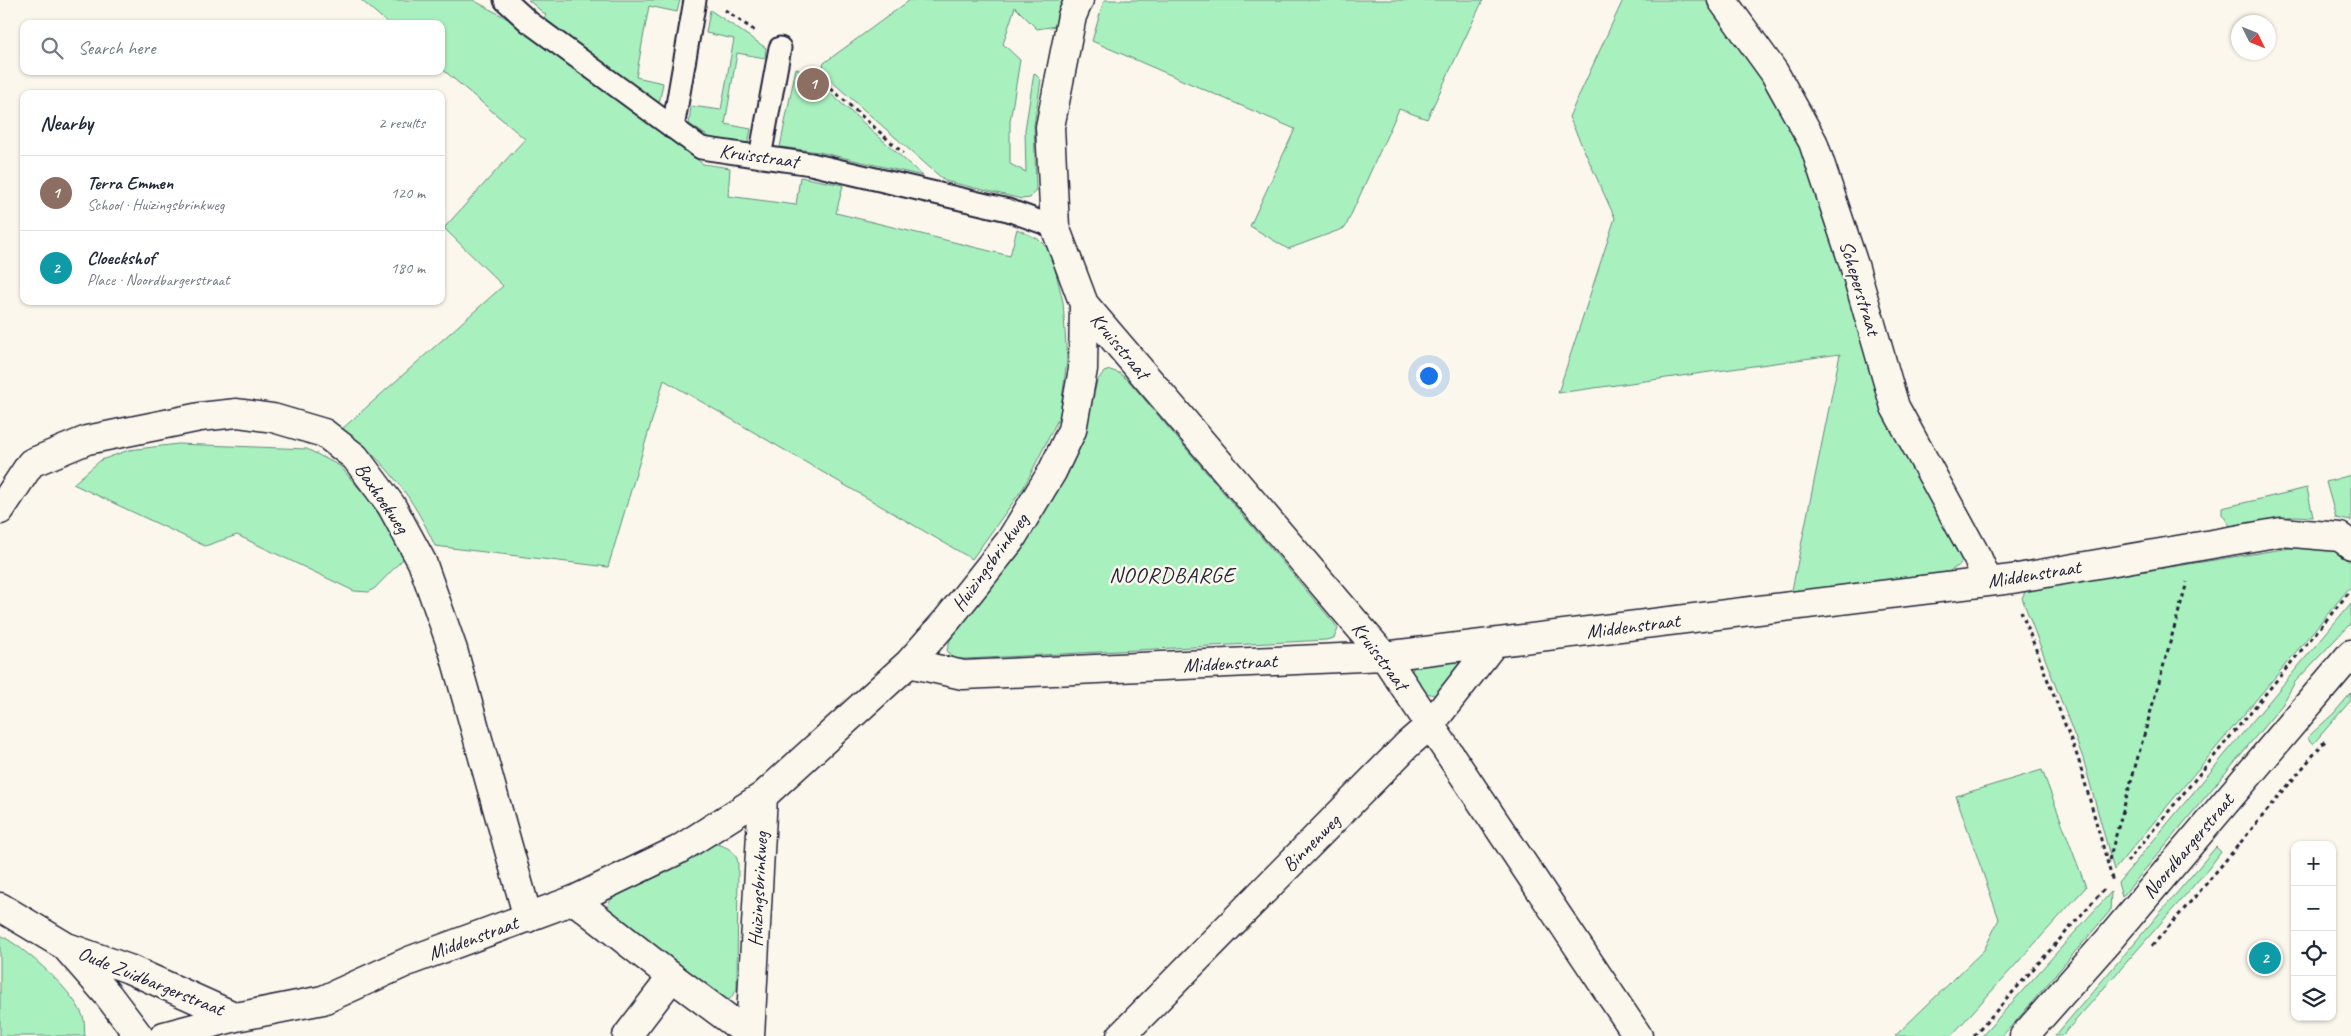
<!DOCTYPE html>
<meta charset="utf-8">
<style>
:root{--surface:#fff;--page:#f6f6f7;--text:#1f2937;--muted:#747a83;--line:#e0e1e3;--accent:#1a73e8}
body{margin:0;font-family:Caveat,sans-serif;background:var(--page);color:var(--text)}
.controls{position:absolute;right:15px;bottom:15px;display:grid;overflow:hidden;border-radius:10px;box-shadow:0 1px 4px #0004}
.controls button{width:45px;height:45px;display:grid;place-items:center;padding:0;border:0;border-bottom:1px solid var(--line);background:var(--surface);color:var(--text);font:25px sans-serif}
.compass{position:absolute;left:2231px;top:15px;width:45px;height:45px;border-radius:50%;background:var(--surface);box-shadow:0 1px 4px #0004;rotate:133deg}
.you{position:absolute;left:1428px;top:375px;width:18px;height:18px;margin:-12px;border:4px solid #fff;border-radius:50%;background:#1a73e8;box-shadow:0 0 0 8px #1a73e833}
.badge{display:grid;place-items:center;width:32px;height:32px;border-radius:50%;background:var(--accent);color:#fff;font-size:16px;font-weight:700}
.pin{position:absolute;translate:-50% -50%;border:2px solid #fff;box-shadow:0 1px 5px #0006}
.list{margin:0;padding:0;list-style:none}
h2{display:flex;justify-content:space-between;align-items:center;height:65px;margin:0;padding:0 20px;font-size:21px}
h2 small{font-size:16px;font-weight:400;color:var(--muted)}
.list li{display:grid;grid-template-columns:32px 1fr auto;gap:15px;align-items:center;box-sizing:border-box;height:75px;padding:0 20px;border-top:1px solid var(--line)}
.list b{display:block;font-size:19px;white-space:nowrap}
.list p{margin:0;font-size:16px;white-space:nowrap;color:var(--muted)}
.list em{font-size:16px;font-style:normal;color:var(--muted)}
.icon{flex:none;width:28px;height:28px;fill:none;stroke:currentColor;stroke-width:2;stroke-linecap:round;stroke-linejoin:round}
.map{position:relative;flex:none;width:2351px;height:1036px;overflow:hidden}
.search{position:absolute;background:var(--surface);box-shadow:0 1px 4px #0004;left:20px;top:20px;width:425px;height:55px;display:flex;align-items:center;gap:12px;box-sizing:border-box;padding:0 18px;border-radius:10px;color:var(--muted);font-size:19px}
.panel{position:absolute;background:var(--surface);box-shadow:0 1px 4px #0004;left:20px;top:90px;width:425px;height:215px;border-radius:10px}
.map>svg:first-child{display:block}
.green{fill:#a8f1bf;stroke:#658a7d}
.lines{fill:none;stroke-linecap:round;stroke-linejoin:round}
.lane-casing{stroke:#22223b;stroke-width:25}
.street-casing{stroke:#22223b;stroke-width:31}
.secondary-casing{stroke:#22223b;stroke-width:31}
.path{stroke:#22223b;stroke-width:3;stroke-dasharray:4 4;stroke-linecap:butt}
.lane{stroke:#fbf7ec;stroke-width:21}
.street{stroke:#fbf7ec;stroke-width:28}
.secondary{stroke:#fbf7ec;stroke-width:28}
.labels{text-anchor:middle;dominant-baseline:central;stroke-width:5;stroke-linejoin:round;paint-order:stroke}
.street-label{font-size:20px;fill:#22223b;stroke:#fbf7ec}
.quarter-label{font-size:22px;letter-spacing:1px;fill:#22223b;stroke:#fbf7ec}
</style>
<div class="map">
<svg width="2351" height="1036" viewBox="0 0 2351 1036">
<rect width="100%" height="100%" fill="#fbf7ec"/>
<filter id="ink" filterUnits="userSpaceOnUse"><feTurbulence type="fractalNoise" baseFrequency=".02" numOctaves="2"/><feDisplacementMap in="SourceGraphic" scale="10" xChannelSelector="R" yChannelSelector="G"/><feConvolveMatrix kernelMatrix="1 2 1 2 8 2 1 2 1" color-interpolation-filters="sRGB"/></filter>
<g filter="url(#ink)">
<path class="green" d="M 361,0 L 473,0 L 508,19 L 703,164 L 730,168 L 728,196 L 796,205 L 800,177 L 843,185 L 836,213 L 1010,256 L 1017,229 L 1038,239 L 1051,252 L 1063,302 L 1067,360 L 1060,415 L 1024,487 L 972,559 L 664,380 L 608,567 L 435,546 C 415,500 383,457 342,429 L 503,286 L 444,228 L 525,139 L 441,68 L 441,24 L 389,24 Z
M 528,0 L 680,0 L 677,12 L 649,6 L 636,77 L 663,83 L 659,104 L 544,18 L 546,15 Z
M 910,0 L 1065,0 L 1056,26 L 1037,29 L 1015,7 L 1003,44 L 1020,60 L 1010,121 L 1010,164 L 1026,172 L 1025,130 L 1034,73 L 1041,80 L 1034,125 L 1036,189 L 1030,198 L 1022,199 L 945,181 L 821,72 L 824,63 Z
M 1104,0 L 1483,0 L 1427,119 L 1399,109 L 1345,228 L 1288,249 L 1250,226 L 1295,129 L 1092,41 Z
M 1623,0 L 1710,0 L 1757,60 L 1807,157 L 1963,559 L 1960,565 L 1948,572 L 1791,595 L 1840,354 L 1558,393 L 1615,218 L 1569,117 Z
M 710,10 L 766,48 L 765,58 L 737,53 L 725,124 L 751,129 L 748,143 L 712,139 L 689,124 L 691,106 L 721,110 L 734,39 L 706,33 Z
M 796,68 L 822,86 L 923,176 L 819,152 L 780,147 Z
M 1110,370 L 1119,373 L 1128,380 L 1334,623 L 1338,629 L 1334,638 L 1326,640 L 966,659 C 956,659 951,659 947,650 L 950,640 L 1026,537 L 1087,426 L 1097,381 L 1104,372 Z
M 178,444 L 307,449 L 340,466 L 368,499 L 399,543 L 405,557 L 375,588 L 369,592 L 354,591 L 237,535 L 205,546 L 73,484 L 101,460 L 129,450 Z
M 2351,475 L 2351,521 L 2336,518 L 2326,482 Z
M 2307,488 L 2313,517 L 2295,516 L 2230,526 L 2222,514 L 2222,508 Z
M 2296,547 L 2328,548 L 2351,555 L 2351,586 L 2114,870 L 2083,758 L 2022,598 L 2026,590 Z
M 2351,603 L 2351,623 L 2295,682 L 2282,705 L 2122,897 L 2118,883 Z
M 1456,660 L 1462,668 L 1437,696 L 1424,692 L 1411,673 L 1415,664 Z
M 2351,693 L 2351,700 L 2313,744 L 2307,738 L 2334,713 Z
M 2042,770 L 2086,887 L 1951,1036 L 1895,1036 L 1984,950 L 1999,919 L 1956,796 Z
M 717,844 C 728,847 737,852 738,864 L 737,989 L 730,999 L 724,1001 L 609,910 L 608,904 L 614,896 L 665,873 L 708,846 Z
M 2216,847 L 2221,852 L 2209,868 L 2062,1036 L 2055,1036 Z
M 2111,892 L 2110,911 L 2015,1022 L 2002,1036 L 1982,1036 Z
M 0,935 C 24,947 78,994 84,1020 C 85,1025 84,1031 85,1036 L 0,1036 Z"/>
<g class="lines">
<defs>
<path id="lane" d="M 505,0 L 529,22 L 701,148 L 811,164 L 1008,210 L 1055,227
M 673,128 L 695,0
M 760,157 L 780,48"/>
<path id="street" d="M 1722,0 L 1774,72 L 1813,142 L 1854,265 L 1895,407 L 1978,559 L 1988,582
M 1084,304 L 1384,656 L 1638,1036
M 0,510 L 31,463 L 87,440 L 200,417 L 237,413 L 273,418 L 324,433 L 355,457 L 391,505 L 422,562 L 453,650 L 528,918
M 909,663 L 963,675 L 1384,656 L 2012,579 L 2281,532 L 2340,537 L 2351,545
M 574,900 L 672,977 L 750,1035
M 0,907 L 65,946 L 108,995 L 139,1036
M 67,947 L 129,969 L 236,1017
M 164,1036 L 236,1017 L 323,1000 L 409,961 L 574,900 L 678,850 L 763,796 L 909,663 L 947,620 L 1010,541 L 1052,472 L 1072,430 L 1083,369 L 1084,304 L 1055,227 L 1050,127 L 1072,16 L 1079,0
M 627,1036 L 672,977
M 750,1036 L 763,796
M 1121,1036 L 1408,744 L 1430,725 L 1494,643"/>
<path id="secondary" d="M 2024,1036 L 2108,941 L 2351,654"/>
</defs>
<use href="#lane" class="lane-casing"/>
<use href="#street" class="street-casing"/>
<use href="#secondary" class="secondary-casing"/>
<path class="path" d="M 725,10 L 755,31
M 807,67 L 903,153
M 2021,611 L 2078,758 L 2113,882
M 2109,860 L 2187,582
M 2127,862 L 2351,590
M 2152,946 L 2206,884 L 2325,741
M 1974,1036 L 2105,888"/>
<use href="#lane" class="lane"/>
<use href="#street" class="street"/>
<use href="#secondary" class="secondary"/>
</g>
</g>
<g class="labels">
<g class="street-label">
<text transform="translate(759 156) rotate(8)">Kruisstraat</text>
<text transform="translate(1860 288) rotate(73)">Scheperstraat</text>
<text transform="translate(1120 346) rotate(50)">Kruisstraat</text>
<text transform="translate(382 498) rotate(56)">Baxhoekweg</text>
<text transform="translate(990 562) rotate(-54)">Huizingsbrinkweg</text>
<text transform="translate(2034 574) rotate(-9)">Middenstraat</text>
<text transform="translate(1633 626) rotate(-7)">Middenstraat</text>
<text transform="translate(1380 656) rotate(53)">Kruisstraat</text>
<text transform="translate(1230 663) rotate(-3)">Middenstraat</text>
<text transform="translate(1311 843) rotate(-45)">Binnenweg</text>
<text transform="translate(2188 846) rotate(-50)">Noordbargerstraat</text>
<text transform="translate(758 889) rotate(-87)">Huizingsbrinkweg</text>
<text transform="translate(473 938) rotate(-20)">Middenstraat</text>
<text transform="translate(151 981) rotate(22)">Oude Zuidbargerstraat</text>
</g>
<g class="quarter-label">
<text x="1172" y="575">NOORDBARGE</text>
</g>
</g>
</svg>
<div class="controls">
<button>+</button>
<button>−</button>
<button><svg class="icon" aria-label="locate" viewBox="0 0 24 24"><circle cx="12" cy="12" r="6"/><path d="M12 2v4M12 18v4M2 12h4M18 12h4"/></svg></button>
<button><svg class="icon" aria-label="layers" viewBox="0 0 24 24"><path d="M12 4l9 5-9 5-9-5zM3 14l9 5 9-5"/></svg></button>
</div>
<svg class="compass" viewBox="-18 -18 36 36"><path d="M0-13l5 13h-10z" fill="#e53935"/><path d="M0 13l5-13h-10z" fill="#747a83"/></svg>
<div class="you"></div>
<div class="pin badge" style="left:813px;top:84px;background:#8d6e63">1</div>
<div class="pin badge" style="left:2265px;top:958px;background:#0f9aa8">2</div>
<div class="search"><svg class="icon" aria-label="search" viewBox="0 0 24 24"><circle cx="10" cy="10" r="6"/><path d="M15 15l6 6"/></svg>Search here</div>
<section class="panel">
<h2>Nearby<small>2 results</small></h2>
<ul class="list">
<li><span class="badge" style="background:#8d6e63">1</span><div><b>Terra Emmen</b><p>School · Huizingsbrinkweg</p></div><em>120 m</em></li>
<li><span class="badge" style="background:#0f9aa8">2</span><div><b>Cloeckshof</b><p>Place · Noordbargerstraat</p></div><em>180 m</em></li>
</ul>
</section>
</div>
